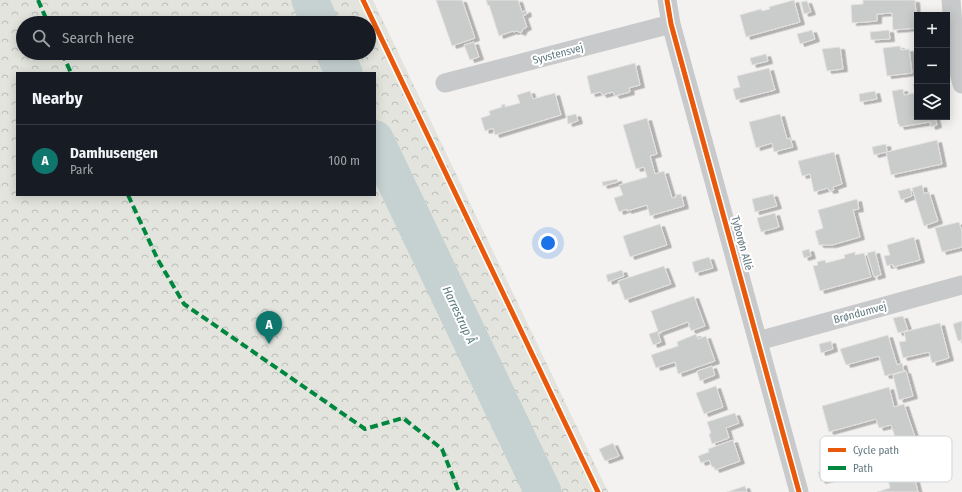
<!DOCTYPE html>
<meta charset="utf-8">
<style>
:root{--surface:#171b24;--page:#20242c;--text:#f1f3f6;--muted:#9ea1a6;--line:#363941;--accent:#0f766e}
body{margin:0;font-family:"Fira Sans Condensed",sans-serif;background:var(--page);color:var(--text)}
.controls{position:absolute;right:12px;top:12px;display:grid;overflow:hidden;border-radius:0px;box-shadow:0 2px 10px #0003}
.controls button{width:36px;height:36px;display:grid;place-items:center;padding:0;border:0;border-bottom:1px solid var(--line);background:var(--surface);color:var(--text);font:20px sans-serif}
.you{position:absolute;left:548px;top:243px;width:14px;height:14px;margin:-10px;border:3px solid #fff;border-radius:50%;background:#1a73e8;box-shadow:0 0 0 6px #1a73e833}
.badge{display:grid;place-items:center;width:26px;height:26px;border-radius:50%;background:var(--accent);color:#fff;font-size:13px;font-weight:700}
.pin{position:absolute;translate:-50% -33px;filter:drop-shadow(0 1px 2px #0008)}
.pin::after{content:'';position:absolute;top:21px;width:14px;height:12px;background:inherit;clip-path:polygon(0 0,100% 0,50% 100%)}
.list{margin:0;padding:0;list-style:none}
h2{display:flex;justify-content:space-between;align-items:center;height:52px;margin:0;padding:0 16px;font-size:17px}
h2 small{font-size:13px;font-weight:400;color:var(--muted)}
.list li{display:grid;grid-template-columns:26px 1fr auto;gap:12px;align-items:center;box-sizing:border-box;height:72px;padding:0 16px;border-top:1px solid var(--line)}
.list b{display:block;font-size:15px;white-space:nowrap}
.list p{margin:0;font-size:13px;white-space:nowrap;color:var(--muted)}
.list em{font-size:13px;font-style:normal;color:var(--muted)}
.icon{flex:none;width:22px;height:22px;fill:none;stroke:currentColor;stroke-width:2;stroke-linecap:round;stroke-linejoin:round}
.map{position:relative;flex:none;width:962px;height:492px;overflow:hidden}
.search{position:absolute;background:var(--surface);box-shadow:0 2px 10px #0003;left:16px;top:16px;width:360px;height:44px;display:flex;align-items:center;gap:10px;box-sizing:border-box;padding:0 14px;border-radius:22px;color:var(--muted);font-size:15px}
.panel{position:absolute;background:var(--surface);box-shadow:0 2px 10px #0003;left:16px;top:72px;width:360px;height:124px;border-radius:0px}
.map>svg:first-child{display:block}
.forest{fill:url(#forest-crowns);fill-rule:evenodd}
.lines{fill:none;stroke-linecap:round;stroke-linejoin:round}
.river{stroke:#c6d1d1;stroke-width:37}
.building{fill:#cacccc;stroke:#e2e2e0;filter:url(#shadow)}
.minor{stroke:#c8c9ca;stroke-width:19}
.quiet{stroke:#00873e;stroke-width:4;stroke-dasharray:8 4;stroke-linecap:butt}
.cycleway-casing{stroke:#fff;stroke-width:8}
.cycleway{stroke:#e8590c;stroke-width:5}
.labels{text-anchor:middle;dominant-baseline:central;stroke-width:4;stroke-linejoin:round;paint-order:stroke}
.street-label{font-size:11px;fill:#627981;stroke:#fff}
.water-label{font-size:12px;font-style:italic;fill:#5d7c7f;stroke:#fff}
.key{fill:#fff;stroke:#d0d7d9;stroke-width:1}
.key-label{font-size:11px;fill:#627981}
</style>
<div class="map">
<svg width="962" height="492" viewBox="0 0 962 492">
<defs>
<pattern id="forest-crowns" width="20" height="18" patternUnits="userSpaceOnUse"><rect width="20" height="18" fill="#e2e4dd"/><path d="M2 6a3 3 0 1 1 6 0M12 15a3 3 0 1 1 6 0" fill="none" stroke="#bbbeb9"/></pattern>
<filter id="shadow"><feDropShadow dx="4.5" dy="2.5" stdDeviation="0" flood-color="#0004"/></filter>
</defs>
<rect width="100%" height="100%" fill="#f3f2f0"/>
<path class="forest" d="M 0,0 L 373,0 L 608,492 L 0,492 ZM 23,23 L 369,23 L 369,53 L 23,53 ZM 17,73 L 375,73 L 375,195 L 17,195 Z"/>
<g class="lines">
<path class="river" d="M 310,0 L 320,23
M 334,53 L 344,73
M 375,139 L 543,492"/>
</g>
<path class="building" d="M 436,0 L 462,0 L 475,38 L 452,46 Z
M 486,0 L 518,0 L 522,12 L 526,10 L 527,14 L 523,16 L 527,27 L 523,29 L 521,33 L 517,31 L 513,32 L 513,31 L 499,36 L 489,5 L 488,6 Z
M 794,0 L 800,22 L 746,37 L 740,15 L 761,9 L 762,11 L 770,9 L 769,7 Z
M 863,0 L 915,0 L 917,28 L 893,30 L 892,13 L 877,14 L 877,21 L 852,23 L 851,5 L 863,4 Z
M 807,1 L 811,12 L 804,14 L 801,2 Z
M 812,30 L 815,39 L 800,44 L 797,34 Z
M 889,30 L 890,39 L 871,40 L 870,32 Z
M 474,42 L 479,57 L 470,60 L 464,45 Z
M 900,46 L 901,50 L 909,49 L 912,73 L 887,76 L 883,48 Z
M 840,47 L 843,69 L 827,71 L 822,49 Z
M 766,54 L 768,61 L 752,65 L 750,58 Z
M 635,63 L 640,85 L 629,88 L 630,92 L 615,96 L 613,92 L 602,95 L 601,92 L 591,94 L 587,76 Z
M 769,68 L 775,90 L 736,100 L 733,89 L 740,87 L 737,76 Z
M 917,83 L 917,117 L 935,117 L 937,125 L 931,127 L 930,122 L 900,127 L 899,124 L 898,124 L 892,91 L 903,89 L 904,95 L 915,93 L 913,84 Z
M 530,91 L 533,99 L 555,93 L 561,115 L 495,135 L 493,128 L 485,131 L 481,118 L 490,115 L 489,111 L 502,107 L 501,105 L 505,104 L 505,107 L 520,103 L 517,95 Z
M 875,91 L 877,99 L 860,102 L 859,94 Z
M 576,114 L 578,121 L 568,124 L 567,116 Z
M 780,114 L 787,139 L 790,138 L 793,147 L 774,152 L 772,143 L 756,148 L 749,122 Z
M 647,118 L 657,154 L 650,156 L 655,174 L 664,171 L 672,198 L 676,197 L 676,195 L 681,194 L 684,206 L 650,216 L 647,205 L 627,211 L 627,209 L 619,212 L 614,198 L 623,195 L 619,185 L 647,177 L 644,167 L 636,169 L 623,125 Z
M 937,140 L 942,164 L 891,175 L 886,152 L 874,155 L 872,147 L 886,144 L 887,152 Z
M 834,152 L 842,184 L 833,187 L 834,190 L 829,191 L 828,188 L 814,192 L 810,174 L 802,176 L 798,161 Z
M 617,179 L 618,182 L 603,186 L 602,182 Z
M 922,185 L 924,194 L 929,192 L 938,221 L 924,226 L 912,188 Z
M 910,188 L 912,196 L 901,200 L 898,191 Z
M 773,194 L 777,206 L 755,212 L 752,199 Z
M 857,199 L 859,209 L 853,210 L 860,237 L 832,245 L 819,245 L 815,231 L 823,228 L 818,210 Z
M 775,213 L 779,227 L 761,232 L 757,218 Z
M 959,222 L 962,232 L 962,247 L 942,252 L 935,228 Z
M 660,224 L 667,245 L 630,257 L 623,236 Z
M 914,237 L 920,260 L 893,267 L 893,264 L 887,266 L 884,256 L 890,255 L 887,245 Z
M 809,249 L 811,256 L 804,258 L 802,251 Z
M 875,251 L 881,275 L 874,277 L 867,253 Z
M 855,252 L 855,255 L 864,253 L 871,277 L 820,291 L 813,266 L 818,265 L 817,262 L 825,260 L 826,263 L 845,258 L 844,255 Z
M 709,257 L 713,268 L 695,273 L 692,262 Z
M 664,266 L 671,284 L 625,300 L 618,281 Z
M 622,270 L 624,276 L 608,282 L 606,275 Z
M 694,296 L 705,326 L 691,331 L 688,322 L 658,333 L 661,342 L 653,345 L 649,334 L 658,331 L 651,311 Z
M 903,316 L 908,330 L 898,333 L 893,318 Z
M 962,321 L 962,340 L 958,341 L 953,324 Z
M 940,323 L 949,358 L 932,363 L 929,352 L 903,358 L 899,342 L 906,341 L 904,332 Z
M 696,334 L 698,339 L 706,336 L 715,361 L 678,374 L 675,362 L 656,368 L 651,355 L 678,346 L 677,342 Z
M 888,335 L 897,365 L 902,363 L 904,371 L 885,376 L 879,356 L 846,365 L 840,349 Z
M 831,341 L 833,349 L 821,353 L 819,344 Z
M 712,366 L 715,375 L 700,381 L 697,371 Z
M 906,371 L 913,396 L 899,400 L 893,375 Z
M 716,386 L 723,407 L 704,414 L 696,393 Z
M 889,387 L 894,407 L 904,404 L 915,437 L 897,443 L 891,425 L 879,428 L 876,419 L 829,432 L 822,406 Z
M 735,413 L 739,423 L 726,428 L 729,438 L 712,444 L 709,434 L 711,433 L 707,422 Z
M 733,440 L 740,461 L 715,470 L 714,467 L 712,467 L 709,460 L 701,463 L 698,456 L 709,452 L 708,449 Z
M 925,441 L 928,450 L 926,450 L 929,462 L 920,465 L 917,453 L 909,456 L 918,492 L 877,492 L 890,488 L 886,472 L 868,477 L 865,467 L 902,457 L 900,448 Z
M 613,443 L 619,456 L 605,461 L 599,449 Z
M 834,468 L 837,477 L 821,481 L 818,472 Z
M 745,486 L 747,492 L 727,492 Z"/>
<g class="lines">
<path class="minor" d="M 667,0 L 671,24 L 799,492
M 951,0 L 956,61 L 962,84
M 445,83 L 671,24
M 758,341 L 962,285"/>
<path class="quiet" d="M 38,0 L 48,23
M 62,53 L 71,73
M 128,195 L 158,260 L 184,304 L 365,429 L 403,418 L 442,449 L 459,492"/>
<defs>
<path id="cycleway" d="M 363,0 L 598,492
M 667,0 L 671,24 L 799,492"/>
</defs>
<use href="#cycleway" class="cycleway-casing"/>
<use href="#cycleway" class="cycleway"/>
</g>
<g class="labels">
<g class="street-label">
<text transform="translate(558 54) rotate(-15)">Syvstensvej</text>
<text transform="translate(742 243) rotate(75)">Tyborøn Allé</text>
<text transform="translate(860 313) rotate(-15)">Brøndumvej</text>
</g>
<g class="water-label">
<text transform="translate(459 315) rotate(65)">Harrestrup Å</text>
</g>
</g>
<rect x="820" y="436" width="132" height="46" rx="6" class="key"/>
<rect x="828" y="448" width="18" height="4" fill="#e8590c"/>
<rect x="828" y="466" width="18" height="4" fill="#00873e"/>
<g class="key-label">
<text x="853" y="454">Cycle path</text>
<text x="853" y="472">Path</text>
</g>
</svg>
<div class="controls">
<button>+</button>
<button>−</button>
<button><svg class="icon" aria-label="layers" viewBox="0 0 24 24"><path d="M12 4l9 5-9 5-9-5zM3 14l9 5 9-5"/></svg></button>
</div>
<div class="you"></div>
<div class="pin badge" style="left:269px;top:344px">A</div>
<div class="search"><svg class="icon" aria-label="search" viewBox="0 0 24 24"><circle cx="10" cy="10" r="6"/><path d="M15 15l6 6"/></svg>Search here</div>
<section class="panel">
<h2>Nearby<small></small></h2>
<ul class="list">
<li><span class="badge">A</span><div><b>Damhusengen</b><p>Park</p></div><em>100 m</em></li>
</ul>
</section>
</div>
